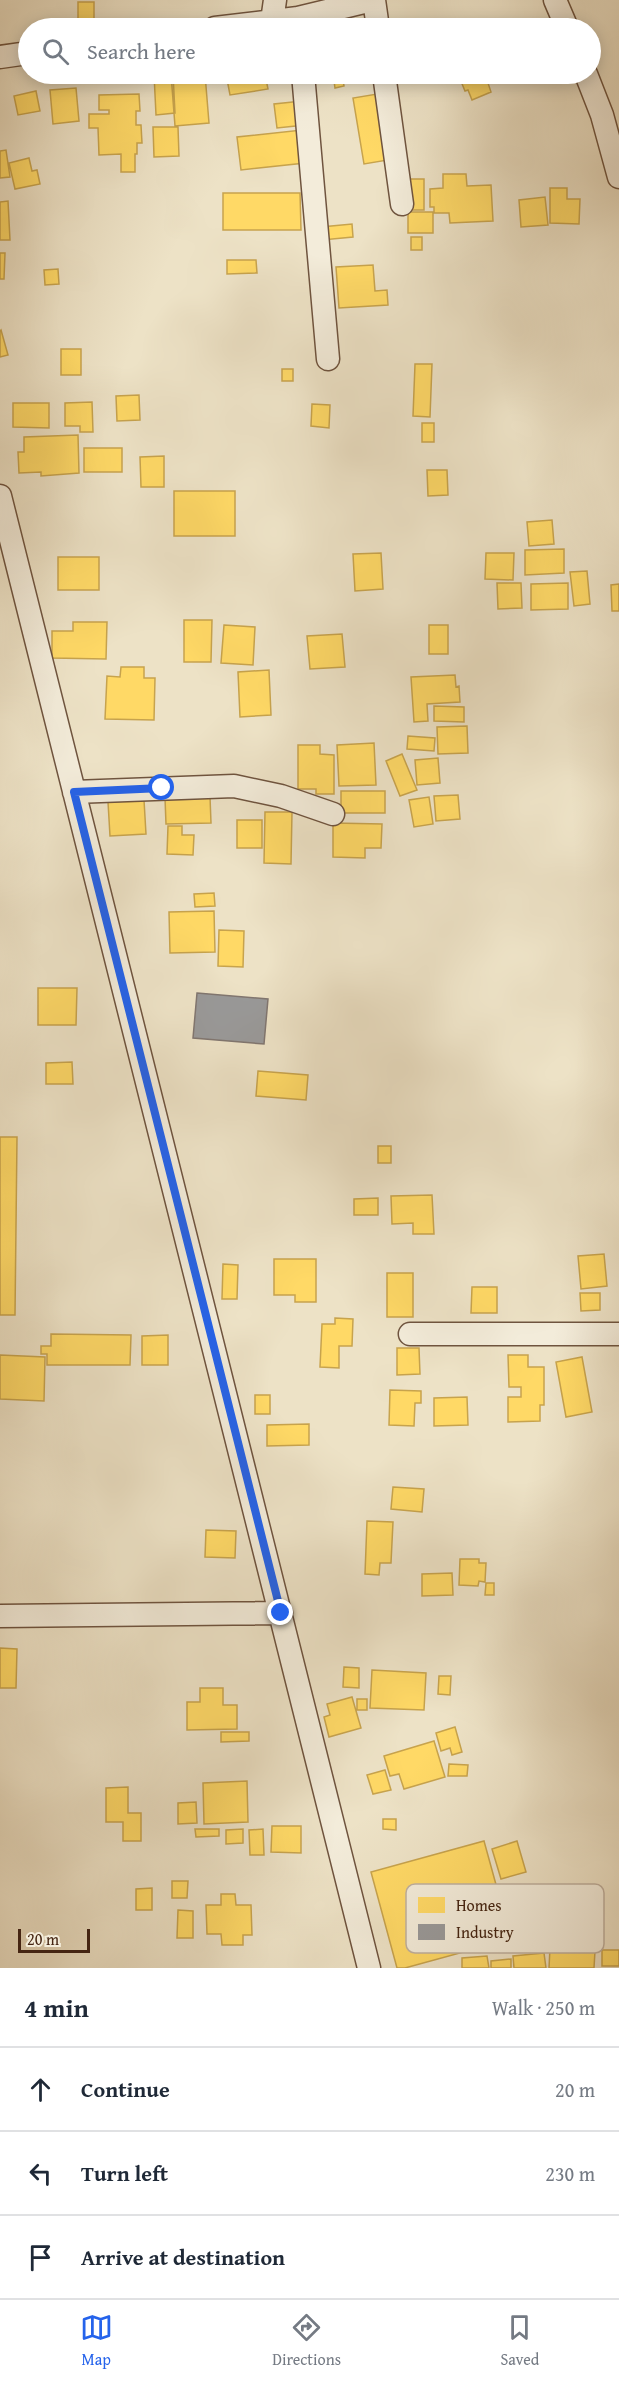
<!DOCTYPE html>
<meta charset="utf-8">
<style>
:root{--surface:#fff;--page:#f6f6f7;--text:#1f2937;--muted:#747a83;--line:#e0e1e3;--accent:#2563eb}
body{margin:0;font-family:"Gentium Book Plus",serif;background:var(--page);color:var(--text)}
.scale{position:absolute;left:18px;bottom:15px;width:72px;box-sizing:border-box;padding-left:6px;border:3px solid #452512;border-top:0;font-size:16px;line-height:21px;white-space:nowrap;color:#452512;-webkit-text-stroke:4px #f3ecda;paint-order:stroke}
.stop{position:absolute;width:18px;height:18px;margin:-14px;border:4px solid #2563eb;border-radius:50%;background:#fff}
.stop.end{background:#2563eb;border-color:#fff;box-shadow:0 2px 6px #0008}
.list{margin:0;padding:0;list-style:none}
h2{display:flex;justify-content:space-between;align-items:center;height:78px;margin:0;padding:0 24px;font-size:26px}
h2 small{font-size:20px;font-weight:400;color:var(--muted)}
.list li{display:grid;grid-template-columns:39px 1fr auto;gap:18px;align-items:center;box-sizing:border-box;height:84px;padding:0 24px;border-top:2px solid var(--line)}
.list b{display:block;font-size:22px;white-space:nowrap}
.list em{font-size:20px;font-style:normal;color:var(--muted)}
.icon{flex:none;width:33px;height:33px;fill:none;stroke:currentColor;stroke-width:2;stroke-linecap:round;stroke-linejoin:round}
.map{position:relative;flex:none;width:619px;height:1968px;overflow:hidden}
.search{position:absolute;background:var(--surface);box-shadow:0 3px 15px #0003;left:18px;right:18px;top:18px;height:66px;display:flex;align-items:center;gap:15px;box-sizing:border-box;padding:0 21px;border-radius:33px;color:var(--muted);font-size:22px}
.sheet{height:330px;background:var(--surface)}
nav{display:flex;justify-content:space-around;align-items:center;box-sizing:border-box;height:84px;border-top:2px solid var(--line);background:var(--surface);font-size:16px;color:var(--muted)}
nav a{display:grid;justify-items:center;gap:3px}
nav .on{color:var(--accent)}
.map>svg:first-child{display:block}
.homes{fill:#ffd966;stroke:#c7a34d;stroke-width:1.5}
.industry{fill:#999;stroke:#807670;stroke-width:1.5}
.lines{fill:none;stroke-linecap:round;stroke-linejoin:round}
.minor-casing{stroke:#6f543f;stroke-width:25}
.minor{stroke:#f3ecda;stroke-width:22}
.route{stroke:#2563eb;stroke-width:8}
.key{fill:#f3ecda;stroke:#bfb09e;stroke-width:1.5}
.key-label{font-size:16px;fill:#452512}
</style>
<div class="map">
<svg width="619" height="1968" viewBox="0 0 619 1968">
<rect width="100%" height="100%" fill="#ede2c6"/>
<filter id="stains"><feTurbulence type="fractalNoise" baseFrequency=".00333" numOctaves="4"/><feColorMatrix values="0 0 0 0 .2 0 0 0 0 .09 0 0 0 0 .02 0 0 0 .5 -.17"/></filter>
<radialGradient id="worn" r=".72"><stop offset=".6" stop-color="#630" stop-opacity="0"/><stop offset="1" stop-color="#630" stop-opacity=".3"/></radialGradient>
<path class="homes" d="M 78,2 L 94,2 L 94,26 L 78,26 Z
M 154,74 L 173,74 L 175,113 L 156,115 Z
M 171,74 L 205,74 L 209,123 L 175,126 Z
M 226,74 L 265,74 L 268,89 L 230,95 Z
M 333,74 L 342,74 L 344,86 L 335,88 Z
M 458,74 L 491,74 L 493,78 L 487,80 L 491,92 L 472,100 L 468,90 L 465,91 Z
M 76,88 L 79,121 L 53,124 L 50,90 Z
M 36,91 L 40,111 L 18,115 L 14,96 Z
M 383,93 L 394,159 L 364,164 L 353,98 Z
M 139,94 L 140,111 L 136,111 L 136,125 L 141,125 L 142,143 L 137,143 L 137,154 L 135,154 L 135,172 L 121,172 L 121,154 L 99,155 L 98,128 L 89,128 L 89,114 L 109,114 L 109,110 L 99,110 L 99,95 Z
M 302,101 L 305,125 L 277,128 L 274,104 Z
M 153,127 L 178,127 L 179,156 L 154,157 Z
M 302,130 L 305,163 L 241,170 L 237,137 Z
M 6,150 L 10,177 L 0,178 L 0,151 Z
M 29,158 L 32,171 L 37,170 L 40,184 L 15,189 L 9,163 Z
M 443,174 L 466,174 L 467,186 L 491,185 L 493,221 L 450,223 L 449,213 L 434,213 L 434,207 L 430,207 L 430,189 L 443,188 Z
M 406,179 L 424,179 L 424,210 L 406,210 Z
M 550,188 L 567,188 L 567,199 L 580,199 L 579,224 L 550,223 Z
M 223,193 L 300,193 L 301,230 L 223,230 Z
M 545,197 L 548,225 L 521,227 L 519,200 Z
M 8,201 L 10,240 L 0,240 L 0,202 Z
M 408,212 L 433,212 L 433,233 L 408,233 Z
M 352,224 L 353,237 L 322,240 L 321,227 Z
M 411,237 L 422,237 L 422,250 L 411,250 Z
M 0,253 L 5,253 L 4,279 L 0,279 Z
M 227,260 L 256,260 L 257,273 L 227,274 Z
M 373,265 L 375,291 L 387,290 L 388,305 L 339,308 L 336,267 Z
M 58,269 L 59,284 L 45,285 L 44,270 Z
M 1,330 L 8,355 L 0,357 L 0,331 Z
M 61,349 L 81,349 L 81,375 L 61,375 Z
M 415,364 L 432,364 L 430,417 L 413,416 Z
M 282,369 L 293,369 L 293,381 L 282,381 Z
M 139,395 L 140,420 L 117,421 L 116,396 Z
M 92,402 L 93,432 L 80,432 L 80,426 L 65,426 L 65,403 Z
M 13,403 L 49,403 L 49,428 L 13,427 Z
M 312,404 L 330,405 L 329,428 L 311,426 Z
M 422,423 L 434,423 L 434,442 L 422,442 Z
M 78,435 L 79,473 L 41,476 L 41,472 L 19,473 L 18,452 L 24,452 L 24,437 Z
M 84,448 L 122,448 L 122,472 L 84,472 Z
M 164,456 L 164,487 L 141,487 L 140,457 Z
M 427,470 L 447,470 L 448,495 L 428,496 Z
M 174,491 L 235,491 L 235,536 L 174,536 Z
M 552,520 L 554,544 L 529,546 L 527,522 Z
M 564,549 L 564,573 L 525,575 L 525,550 Z
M 381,553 L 383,589 L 355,591 L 353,554 Z
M 486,553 L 514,553 L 513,580 L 485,579 Z
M 58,557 L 99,557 L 99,590 L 58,590 Z
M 587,571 L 590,604 L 574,606 L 570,572 Z
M 497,583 L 521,583 L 522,608 L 498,609 Z
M 568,583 L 568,609 L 531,610 L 531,584 Z
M 619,584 L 619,611 L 612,611 L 611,585 Z
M 184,620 L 212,620 L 211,662 L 184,662 Z
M 73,622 L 107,622 L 106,659 L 52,658 L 52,631 L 73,631 Z
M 224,625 L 255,627 L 253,665 L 221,663 Z
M 429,625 L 448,625 L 448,654 L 429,654 Z
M 342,634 L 345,667 L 310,669 L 307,636 Z
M 121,667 L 144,667 L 144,678 L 155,678 L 154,720 L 105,719 L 107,676 L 120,677 Z
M 269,670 L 271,715 L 240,717 L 238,672 Z
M 455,675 L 456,687 L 459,686 L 460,702 L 427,704 L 428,721 L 414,722 L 411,677 Z
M 434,706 L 464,707 L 464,722 L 434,721 Z
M 467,726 L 468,753 L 438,754 L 437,727 Z
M 408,736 L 435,738 L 434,751 L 407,749 Z
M 374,743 L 376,785 L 339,786 L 337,745 Z
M 298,745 L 320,745 L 320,754 L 334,755 L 334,794 L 316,794 L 316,789 L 298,789 Z
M 402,754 L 417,790 L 400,796 L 386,761 Z
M 438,758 L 440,783 L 417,785 L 415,760 Z
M 341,791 L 385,791 L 385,813 L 341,813 Z
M 458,795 L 460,819 L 436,821 L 434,796 Z
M 210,797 L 211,823 L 166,824 L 165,798 Z
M 429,797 L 433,824 L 414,827 L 409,800 Z
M 144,800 L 146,834 L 110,836 L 108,802 Z
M 265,812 L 292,812 L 291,864 L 264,863 Z
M 237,820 L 262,820 L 262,848 L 237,848 Z
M 333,823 L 382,824 L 381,848 L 365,848 L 365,858 L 333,857 Z
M 168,826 L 182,826 L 182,835 L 194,835 L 193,855 L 167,854 Z
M 214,893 L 215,906 L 195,907 L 194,894 Z
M 214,911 L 215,952 L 170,953 L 169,912 Z
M 219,930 L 244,931 L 243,967 L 218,966 Z
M 38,988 L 77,988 L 76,1025 L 38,1025 Z
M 72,1062 L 73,1084 L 46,1084 L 46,1063 Z
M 258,1071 L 308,1075 L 306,1100 L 256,1096 Z
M 0,1137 L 17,1137 L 15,1315 L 0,1315 Z
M 378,1146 L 391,1146 L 391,1163 L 378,1163 Z
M 432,1195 L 434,1234 L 413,1234 L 413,1223 L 392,1224 L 391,1196 Z
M 378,1198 L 378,1215 L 354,1215 L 354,1199 Z
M 604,1254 L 607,1286 L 581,1289 L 578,1256 Z
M 274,1259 L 316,1259 L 316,1302 L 295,1302 L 295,1295 L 274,1295 Z
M 223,1264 L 238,1265 L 237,1299 L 222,1299 Z
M 387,1273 L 413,1273 L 413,1317 L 387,1317 Z
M 472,1287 L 497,1287 L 497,1313 L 471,1313 Z
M 580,1293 L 600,1293 L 600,1310 L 581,1311 Z
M 335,1318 L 353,1319 L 352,1346 L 339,1346 L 339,1368 L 320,1367 L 322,1324 L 335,1324 Z
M 51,1334 L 131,1335 L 130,1365 L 47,1365 L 47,1354 L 41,1354 L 41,1346 L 51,1346 Z
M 168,1335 L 168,1365 L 142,1365 L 142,1336 Z
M 397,1348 L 419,1348 L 420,1374 L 397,1375 Z
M 0,1355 L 45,1357 L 44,1401 L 0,1399 Z
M 508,1355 L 528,1355 L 528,1367 L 544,1367 L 544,1405 L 540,1405 L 540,1421 L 508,1422 L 508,1397 L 521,1397 L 521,1387 L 509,1387 Z
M 582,1357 L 592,1412 L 566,1417 L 556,1362 Z
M 390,1390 L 421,1391 L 421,1403 L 415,1403 L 414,1426 L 389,1425 Z
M 255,1395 L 270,1395 L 270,1414 L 255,1414 Z
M 467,1397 L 468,1425 L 434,1426 L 434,1398 Z
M 309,1424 L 309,1445 L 267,1446 L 267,1425 Z
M 393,1487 L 424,1489 L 422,1512 L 391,1509 Z
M 367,1521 L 393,1522 L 391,1563 L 380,1563 L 379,1575 L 365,1574 Z
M 206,1530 L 236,1531 L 235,1558 L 205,1557 Z
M 460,1559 L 479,1559 L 479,1563 L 486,1563 L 485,1582 L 479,1581 L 478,1586 L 459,1585 Z
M 452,1573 L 453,1595 L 422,1596 L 422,1574 Z
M 486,1583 L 494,1583 L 494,1595 L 485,1595 Z
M 0,1648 L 17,1649 L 16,1688 L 0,1688 Z
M 344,1667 L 359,1668 L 359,1688 L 343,1687 Z
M 372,1670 L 426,1673 L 424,1710 L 370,1708 Z
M 439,1676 L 451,1676 L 450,1695 L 438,1694 Z
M 200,1688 L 223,1688 L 223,1705 L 237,1705 L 237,1729 L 187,1730 L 187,1702 L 200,1702 Z
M 352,1697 L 361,1728 L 329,1737 L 324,1717 L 330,1715 L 327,1704 Z
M 357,1699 L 367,1699 L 367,1710 L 357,1710 Z
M 455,1727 L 462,1752 L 452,1755 L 450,1748 L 441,1751 L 436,1733 Z
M 221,1732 L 249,1732 L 249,1741 L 221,1742 Z
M 434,1741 L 445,1777 L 404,1789 L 399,1774 L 390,1776 L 384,1756 Z
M 449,1764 L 468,1765 L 467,1776 L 448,1776 Z
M 385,1770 L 391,1790 L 373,1794 L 367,1775 Z
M 247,1781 L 248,1822 L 204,1824 L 203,1783 Z
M 128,1787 L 128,1813 L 141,1813 L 141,1841 L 123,1841 L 123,1822 L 106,1822 L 106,1788 Z
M 196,1802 L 197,1823 L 178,1824 L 178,1803 Z
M 383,1819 L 396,1819 L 396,1830 L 383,1829 Z
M 272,1826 L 301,1826 L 301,1853 L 271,1852 Z
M 195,1829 L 219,1829 L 219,1836 L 196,1837 Z
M 243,1829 L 243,1843 L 226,1844 L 226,1830 Z
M 263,1829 L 264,1855 L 250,1855 L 249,1830 Z
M 484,1841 L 511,1939 L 405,1968 L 397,1968 L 371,1872 Z
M 517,1841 L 526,1872 L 501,1879 L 492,1849 Z
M 172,1881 L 188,1881 L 187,1898 L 172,1898 Z
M 152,1888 L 152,1910 L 136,1910 L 136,1889 Z
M 221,1894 L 235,1894 L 236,1905 L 251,1905 L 252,1935 L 243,1935 L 243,1945 L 222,1945 L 221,1934 L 207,1934 L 206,1905 L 221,1905 Z
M 178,1910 L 193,1911 L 193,1938 L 177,1938 Z
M 550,1948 L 595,1951 L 594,1968 L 549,1968 Z
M 602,1950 L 619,1950 L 619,1966 L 602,1966 Z
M 544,1953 L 546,1968 L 514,1968 L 513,1956 Z
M 487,1956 L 489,1968 L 462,1968 L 462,1958 Z
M 511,1959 L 511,1968 L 491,1968 L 491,1961 Z"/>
<path class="industry" d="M 197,993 L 268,999 L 264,1044 L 193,1038 Z"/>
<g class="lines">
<defs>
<path id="minor" d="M 374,0 L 378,28
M 555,0 L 567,28
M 272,21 L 275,0
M 215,28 L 298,18 L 372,0
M 0,57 L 28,53
M 303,74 L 328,359
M 384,74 L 402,204
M 586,74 L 602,115 L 619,177
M 0,496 L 369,1968
M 74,792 L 234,786 L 281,796 L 333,814
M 410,1334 L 619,1334
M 0,1616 L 281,1613"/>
</defs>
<use href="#minor" class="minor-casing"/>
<use href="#minor" class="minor"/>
</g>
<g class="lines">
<path class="route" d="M 162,788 L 74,792 L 281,1613"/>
</g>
<rect x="406" y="1884" width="198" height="69" rx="9" class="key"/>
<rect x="418" y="1897" width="27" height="16" fill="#ffd966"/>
<rect x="418" y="1924" width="27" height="16" fill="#999"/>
<g class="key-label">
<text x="456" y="1911">Homes</text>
<text x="456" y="1938">Industry</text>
</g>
<rect width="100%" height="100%" filter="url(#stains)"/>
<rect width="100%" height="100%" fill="url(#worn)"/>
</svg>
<div class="scale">20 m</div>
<div class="stop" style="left:162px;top:788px"></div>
<div class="stop end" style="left:281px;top:1613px"></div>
<div class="search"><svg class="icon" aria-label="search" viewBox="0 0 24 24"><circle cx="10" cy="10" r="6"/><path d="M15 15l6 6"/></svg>Search here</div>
</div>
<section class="sheet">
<h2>4 min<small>Walk · 250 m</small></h2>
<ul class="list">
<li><svg class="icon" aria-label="ahead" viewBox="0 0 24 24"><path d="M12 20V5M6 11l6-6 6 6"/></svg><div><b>Continue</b></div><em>20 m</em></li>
<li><svg class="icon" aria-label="left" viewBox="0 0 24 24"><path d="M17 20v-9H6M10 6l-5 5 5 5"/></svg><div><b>Turn left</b></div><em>230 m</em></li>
<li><svg class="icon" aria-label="arrive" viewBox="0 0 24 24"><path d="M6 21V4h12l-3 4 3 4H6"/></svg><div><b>Arrive at destination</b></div></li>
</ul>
</section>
<nav>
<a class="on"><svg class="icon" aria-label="map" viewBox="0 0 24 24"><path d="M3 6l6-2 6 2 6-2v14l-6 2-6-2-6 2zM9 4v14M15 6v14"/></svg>Map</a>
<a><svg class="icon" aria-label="directions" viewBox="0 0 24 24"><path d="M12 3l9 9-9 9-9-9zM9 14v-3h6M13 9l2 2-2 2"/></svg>Directions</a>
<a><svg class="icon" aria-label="saved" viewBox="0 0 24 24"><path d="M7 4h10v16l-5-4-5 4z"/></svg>Saved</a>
</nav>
